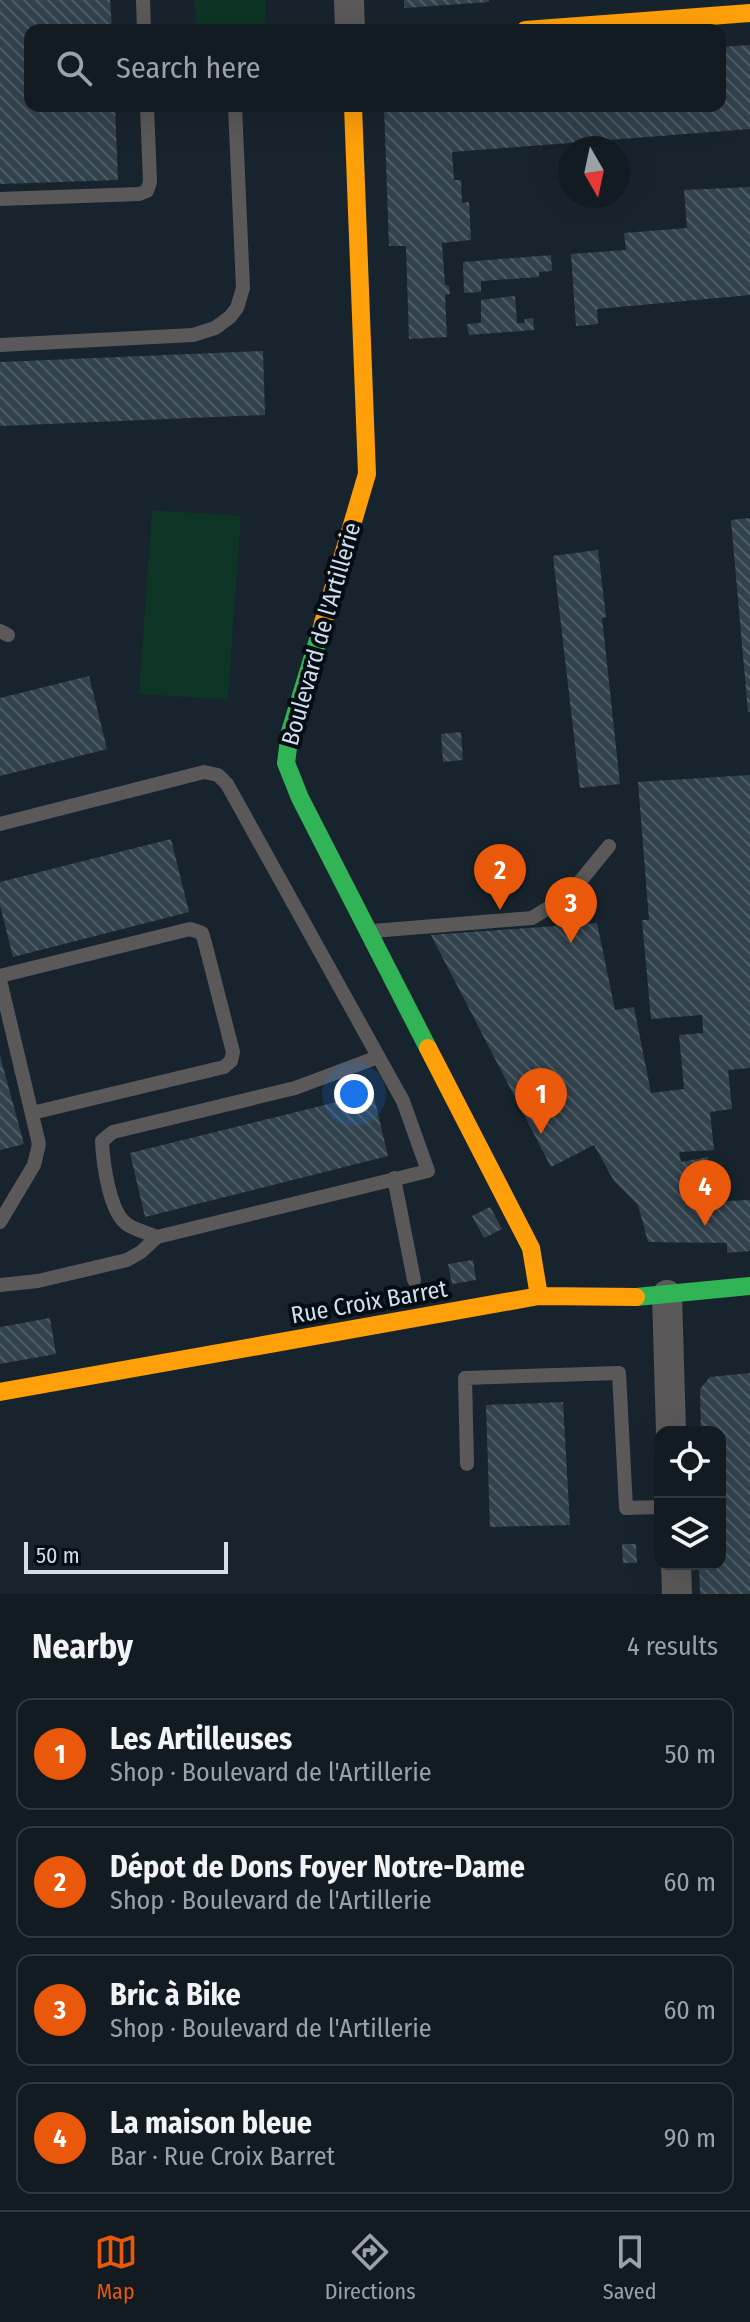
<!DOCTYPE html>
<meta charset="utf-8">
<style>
:root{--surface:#121b22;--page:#1b242a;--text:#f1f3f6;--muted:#9ca1a5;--line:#313940;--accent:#ea580c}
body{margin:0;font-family:"Fira Sans Condensed",sans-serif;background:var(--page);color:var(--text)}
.controls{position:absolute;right:24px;bottom:24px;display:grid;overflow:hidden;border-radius:16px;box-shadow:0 8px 32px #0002}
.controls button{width:72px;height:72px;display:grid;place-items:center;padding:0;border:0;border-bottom:2px solid var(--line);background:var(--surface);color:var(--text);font:40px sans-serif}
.compass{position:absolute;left:558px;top:136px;width:72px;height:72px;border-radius:50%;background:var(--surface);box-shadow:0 8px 32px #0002;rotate:171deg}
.scale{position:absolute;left:24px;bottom:20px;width:204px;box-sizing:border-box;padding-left:8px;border:4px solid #d2dfea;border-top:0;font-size:22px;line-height:28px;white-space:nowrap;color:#d2dfea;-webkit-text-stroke:6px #050d14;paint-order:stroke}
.you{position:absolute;left:354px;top:1094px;width:28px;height:28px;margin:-20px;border:6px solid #fff;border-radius:50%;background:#1a73e8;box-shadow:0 0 0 12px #1a73e833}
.badge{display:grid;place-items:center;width:52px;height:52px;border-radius:50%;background:var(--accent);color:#fff;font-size:26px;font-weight:700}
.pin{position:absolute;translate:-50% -66px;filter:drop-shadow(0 2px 4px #0008)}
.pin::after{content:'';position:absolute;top:42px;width:28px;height:24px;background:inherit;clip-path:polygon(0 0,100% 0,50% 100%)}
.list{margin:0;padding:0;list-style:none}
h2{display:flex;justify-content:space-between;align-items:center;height:104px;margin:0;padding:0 32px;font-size:34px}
h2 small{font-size:26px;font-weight:400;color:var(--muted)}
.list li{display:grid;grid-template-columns:52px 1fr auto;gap:24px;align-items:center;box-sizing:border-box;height:112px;margin:0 16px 16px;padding:0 16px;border:2px solid var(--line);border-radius:16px}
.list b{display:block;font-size:30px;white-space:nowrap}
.list p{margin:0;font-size:26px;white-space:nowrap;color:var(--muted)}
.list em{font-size:26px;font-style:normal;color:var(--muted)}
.icon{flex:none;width:44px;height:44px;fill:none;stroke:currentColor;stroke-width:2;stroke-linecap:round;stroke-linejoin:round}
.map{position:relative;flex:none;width:750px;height:1594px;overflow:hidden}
.search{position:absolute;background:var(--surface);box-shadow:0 8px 32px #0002;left:24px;right:24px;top:24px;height:88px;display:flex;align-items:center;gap:20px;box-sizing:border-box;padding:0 28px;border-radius:16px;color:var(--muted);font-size:30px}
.sheet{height:616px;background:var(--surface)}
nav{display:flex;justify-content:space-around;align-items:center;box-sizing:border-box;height:112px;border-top:2px solid var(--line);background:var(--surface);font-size:22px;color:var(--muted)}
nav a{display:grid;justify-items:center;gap:4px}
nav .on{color:var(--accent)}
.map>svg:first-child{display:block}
.green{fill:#0d3424}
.building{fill:url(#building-back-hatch)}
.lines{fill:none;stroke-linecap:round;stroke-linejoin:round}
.lane{stroke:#5a5858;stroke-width:14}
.street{stroke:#5a5858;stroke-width:30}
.fast{stroke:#30b455;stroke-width:18}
.slow{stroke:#ff9f0a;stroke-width:18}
.labels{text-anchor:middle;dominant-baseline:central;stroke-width:8;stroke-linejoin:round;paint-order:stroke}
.street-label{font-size:24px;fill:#d2dfea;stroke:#050d14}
</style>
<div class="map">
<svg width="750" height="1594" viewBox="0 0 750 1594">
<defs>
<pattern id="building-back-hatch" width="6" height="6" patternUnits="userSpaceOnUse" patternTransform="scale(2)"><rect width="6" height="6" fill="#32424d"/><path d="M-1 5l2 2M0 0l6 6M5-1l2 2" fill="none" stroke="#4f5d67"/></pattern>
</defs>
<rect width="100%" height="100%" fill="#18242d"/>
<path class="green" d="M 195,0 L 265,0 L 266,25 L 196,28 Z
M 152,510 L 241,516 L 228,700 L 139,694 Z"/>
<path class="building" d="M 0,0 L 110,0 L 112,30 L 30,30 L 30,106 L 115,106 L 118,180 L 0,184 Z
M 404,0 L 489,0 L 489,2 L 404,8 Z
M 750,45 L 750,129 L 452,152 L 454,180 L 461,180 L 462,203 L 469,202 L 471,240 L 442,243 L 445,285 L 449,286 L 450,294 L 445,295 L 447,337 L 409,339 L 406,246 L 389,246 L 384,106 L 720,106 L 720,47 Z
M 750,187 L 750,295 L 597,309 L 598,324 L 576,326 L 571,254 L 626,250 L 624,233 L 687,228 L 684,190 Z
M 551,255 L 552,271 L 539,272 L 539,277 L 481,281 L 481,292 L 464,293 L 463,262 Z
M 515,296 L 517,323 L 525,323 L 524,319 L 533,318 L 534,330 L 469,335 L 467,324 L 481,323 L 481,300 Z
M 263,351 L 265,415 L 0,426 L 0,362 Z
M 750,518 L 750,712 L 748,712 L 731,520 Z
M 598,550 L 606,617 L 602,618 L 620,784 L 580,788 L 553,556 Z
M 89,676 L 107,749 L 0,776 L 0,698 Z
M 461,732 L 463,760 L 443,762 L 441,734 Z
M 750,775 L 750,1068 L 728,1070 L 732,1109 L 710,1112 L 714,1150 L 679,1152 L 681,1162 L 708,1157 L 709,1178 L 683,1178 L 684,1203 L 750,1200 L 750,1251 L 727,1253 L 727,1243 L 648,1242 L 638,1205 L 614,1181 L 594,1145 L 551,1167 L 431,935 L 597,923 L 615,1010 L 634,1007 L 651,1093 L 684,1089 L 679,1035 L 703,1033 L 702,1015 L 651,1019 L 642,920 L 649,920 L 638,782 Z
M 171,839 L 189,912 L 13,957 L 0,905 L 0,882 Z
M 0,1056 L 24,1144 L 0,1150 Z
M 373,1093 L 388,1156 L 145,1217 L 130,1153 Z
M 490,1207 L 502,1229 L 484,1238 L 472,1216 Z
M 473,1260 L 476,1280 L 452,1284 L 448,1264 Z
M 50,1318 L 56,1354 L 0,1364 L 0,1327 Z
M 750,1373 L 750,1594 L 700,1594 L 699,1564 L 720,1564 L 720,1485 L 724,1485 L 723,1433 L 701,1432 L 700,1389 L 710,1377 Z
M 563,1402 L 570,1525 L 490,1527 L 486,1405 Z
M 622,1544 L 636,1544 L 637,1563 L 623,1563 Z"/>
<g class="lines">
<path class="lane" d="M 143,0 L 144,30
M 0,199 L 139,194 L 147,191 L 150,182 L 147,106
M 0,345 L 193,335 L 215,328 L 230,317 L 237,308 L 243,288 L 235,106
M 0,631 L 8,635
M 0,824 L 204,772 L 218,775 L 227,784 L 403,1101 L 428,1171 L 157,1237 L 141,1252 L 127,1260 L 38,1281 L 0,1285
M 373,931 L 532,918 L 569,895 L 609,846
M 0,976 L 190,929 L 202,933 L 205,943 L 233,1052 L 231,1061 L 224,1067 L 32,1113
M 0,980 L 39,1144 L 34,1165 L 0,1222
M 394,1178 L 414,1280
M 157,1237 C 148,1233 136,1230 128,1225 C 109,1213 103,1162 102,1141 L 113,1132 L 295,1088 L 378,1057
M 467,1464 L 465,1378 L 619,1373 L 626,1508 L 660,1507"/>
<path class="street" d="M 349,0 L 350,30
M 667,1295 L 671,1432
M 676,1564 L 677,1594"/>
<path class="fast" d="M 323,623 L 290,732 L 286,763 L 300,798 L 428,1048
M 636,1297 L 750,1286"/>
<path class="slow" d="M 525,30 L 750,13
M 323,623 L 367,474 L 353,106
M 428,1048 L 531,1248 L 539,1296
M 0,1392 L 539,1296 L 636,1297"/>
</g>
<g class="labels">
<g class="street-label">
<text transform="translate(321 634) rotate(-74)">Boulevard de l'Artillerie</text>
<text transform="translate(369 1302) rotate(-10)">Rue Croix Barret</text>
</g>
</g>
</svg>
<div class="controls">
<button><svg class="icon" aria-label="locate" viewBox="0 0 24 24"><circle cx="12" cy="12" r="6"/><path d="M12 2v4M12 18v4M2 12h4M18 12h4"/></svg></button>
<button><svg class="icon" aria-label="layers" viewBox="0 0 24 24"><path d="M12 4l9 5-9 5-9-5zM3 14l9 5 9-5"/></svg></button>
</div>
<svg class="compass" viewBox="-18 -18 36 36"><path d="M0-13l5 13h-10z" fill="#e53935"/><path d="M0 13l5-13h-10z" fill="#9ca1a5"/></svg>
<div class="scale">50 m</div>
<div class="you"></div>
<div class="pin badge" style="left:541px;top:1134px">1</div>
<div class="pin badge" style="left:500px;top:910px">2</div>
<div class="pin badge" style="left:571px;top:943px">3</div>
<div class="pin badge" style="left:705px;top:1226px">4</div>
<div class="search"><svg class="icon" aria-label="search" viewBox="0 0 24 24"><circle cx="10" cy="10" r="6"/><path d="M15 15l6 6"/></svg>Search here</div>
</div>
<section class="sheet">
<h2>Nearby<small>4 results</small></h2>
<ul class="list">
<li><span class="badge">1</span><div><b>Les Artilleuses</b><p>Shop · Boulevard de l'Artillerie</p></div><em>50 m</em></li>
<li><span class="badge">2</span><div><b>Dépot de Dons Foyer Notre-Dame</b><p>Shop · Boulevard de l'Artillerie</p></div><em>60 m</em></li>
<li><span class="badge">3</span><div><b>Bric à Bike</b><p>Shop · Boulevard de l'Artillerie</p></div><em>60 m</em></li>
<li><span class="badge">4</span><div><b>La maison bleue</b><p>Bar · Rue Croix Barret</p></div><em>90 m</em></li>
</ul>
</section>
<nav>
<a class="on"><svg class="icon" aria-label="map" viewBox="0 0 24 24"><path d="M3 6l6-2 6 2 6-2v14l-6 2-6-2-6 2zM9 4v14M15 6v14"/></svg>Map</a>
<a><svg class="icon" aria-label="directions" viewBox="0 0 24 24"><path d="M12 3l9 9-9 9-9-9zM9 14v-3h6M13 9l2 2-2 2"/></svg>Directions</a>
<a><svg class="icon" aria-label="saved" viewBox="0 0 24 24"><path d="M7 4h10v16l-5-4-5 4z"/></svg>Saved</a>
</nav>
